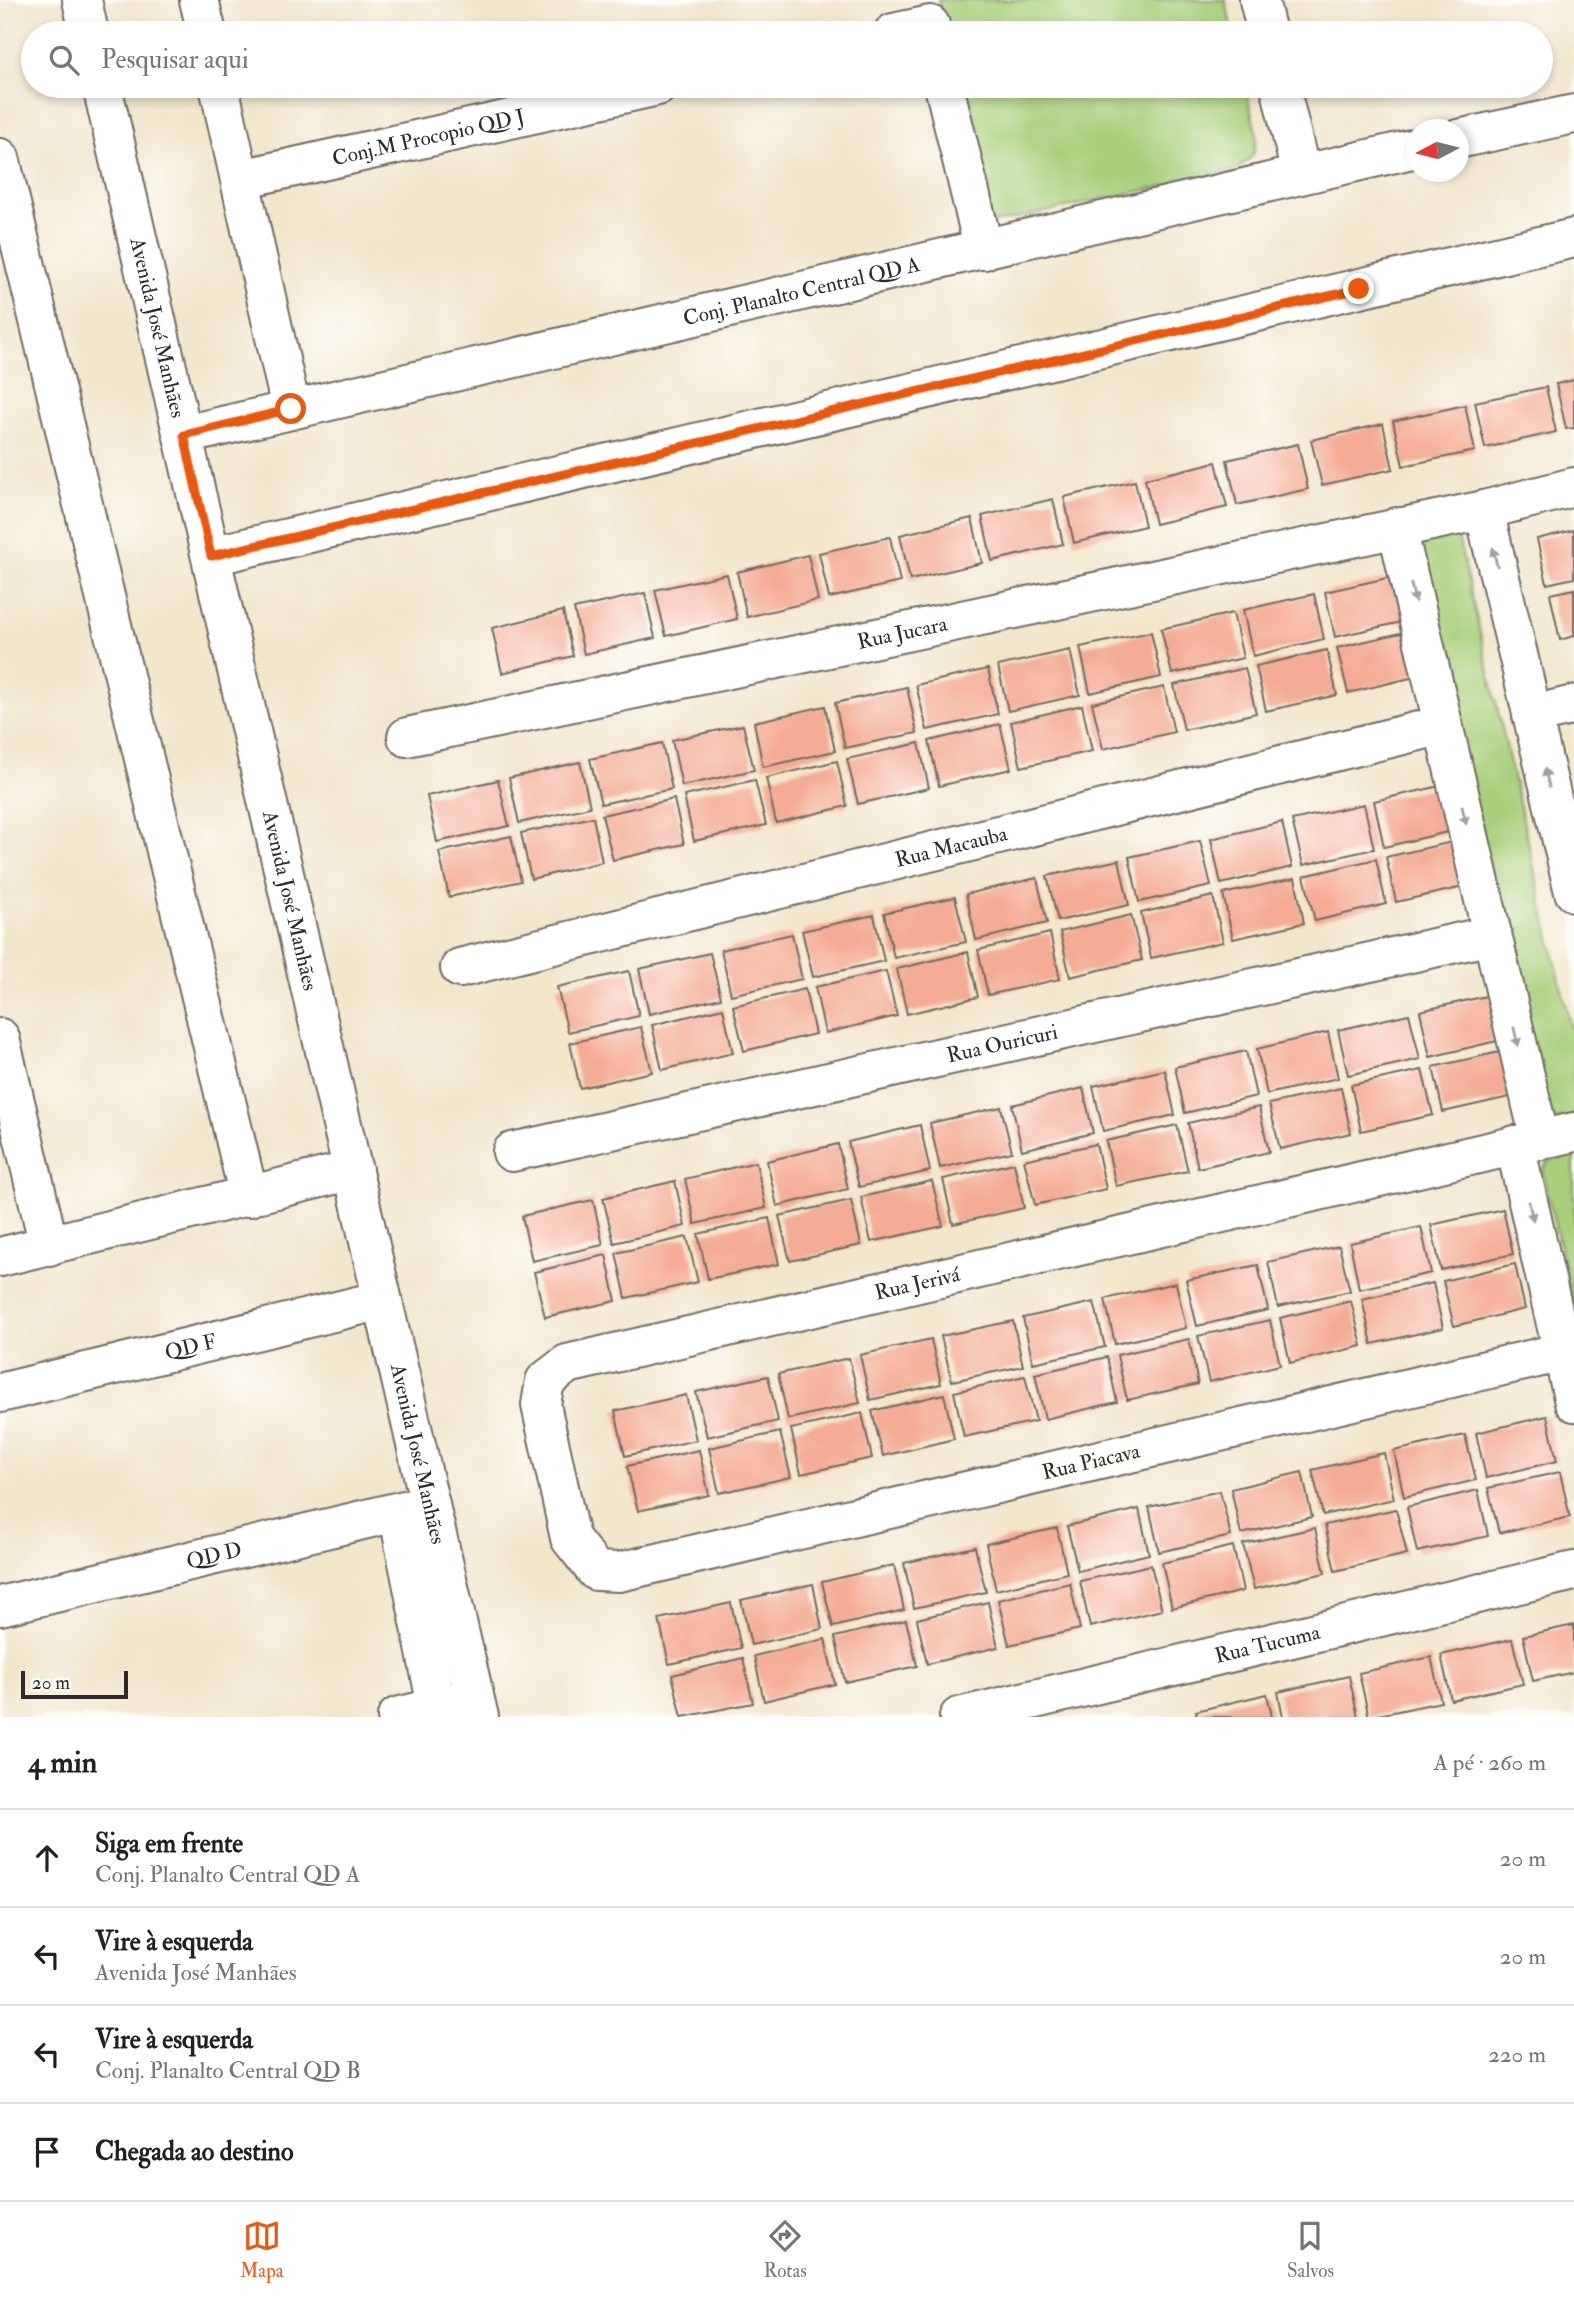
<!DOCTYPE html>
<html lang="pt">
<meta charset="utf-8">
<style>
:root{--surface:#fff;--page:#f2f2f2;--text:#202124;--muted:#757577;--line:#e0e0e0;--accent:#ea580c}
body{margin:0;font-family:"IM FELL Double Pica",serif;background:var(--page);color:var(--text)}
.compass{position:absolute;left:1406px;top:119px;width:63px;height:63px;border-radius:50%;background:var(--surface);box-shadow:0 4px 10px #0003;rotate:263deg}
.scale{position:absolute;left:21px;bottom:18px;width:107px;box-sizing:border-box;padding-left:7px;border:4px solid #2b2b2b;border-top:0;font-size:19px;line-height:24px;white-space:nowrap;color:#2b2b2b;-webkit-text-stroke:5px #fdfcf7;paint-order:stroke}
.stop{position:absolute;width:21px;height:21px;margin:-16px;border:5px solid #ea580c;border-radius:50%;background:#fff}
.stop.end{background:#ea580c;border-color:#fff;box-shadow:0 2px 7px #0008}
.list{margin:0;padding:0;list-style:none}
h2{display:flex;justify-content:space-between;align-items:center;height:91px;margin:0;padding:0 28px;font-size:30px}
h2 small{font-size:23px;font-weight:400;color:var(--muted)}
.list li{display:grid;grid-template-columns:46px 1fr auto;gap:21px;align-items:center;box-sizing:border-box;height:98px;padding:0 28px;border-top:2px solid var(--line)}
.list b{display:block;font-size:26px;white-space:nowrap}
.list p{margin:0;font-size:23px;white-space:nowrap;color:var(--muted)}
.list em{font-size:23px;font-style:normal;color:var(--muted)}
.icon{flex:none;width:38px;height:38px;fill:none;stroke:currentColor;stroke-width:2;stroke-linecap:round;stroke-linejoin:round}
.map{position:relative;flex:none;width:1574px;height:1717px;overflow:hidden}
.search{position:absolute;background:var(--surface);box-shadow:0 4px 10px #0003;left:21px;right:21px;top:21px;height:77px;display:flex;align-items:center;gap:18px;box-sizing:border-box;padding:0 24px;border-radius:38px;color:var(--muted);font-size:26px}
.sheet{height:483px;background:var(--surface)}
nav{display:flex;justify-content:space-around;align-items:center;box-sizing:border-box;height:98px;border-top:2px solid var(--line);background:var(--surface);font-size:19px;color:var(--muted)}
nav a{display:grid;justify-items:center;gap:4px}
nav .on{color:var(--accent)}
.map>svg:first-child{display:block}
.green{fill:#a8d07b;stroke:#6a7e53;stroke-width:2}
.building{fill:#f5ac96}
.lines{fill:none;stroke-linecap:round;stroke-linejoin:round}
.minor-casing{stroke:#716c63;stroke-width:42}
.minor{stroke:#fff;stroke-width:38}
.oneway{fill:#a0a0a0}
.route{stroke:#ea580c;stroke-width:9}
.labels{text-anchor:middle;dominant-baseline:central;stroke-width:7;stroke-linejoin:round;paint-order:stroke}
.street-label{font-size:21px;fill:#2b2b2b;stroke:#fdfcf7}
</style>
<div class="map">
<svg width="1574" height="1717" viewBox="0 0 1574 1717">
<rect width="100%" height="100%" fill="#fdfcf7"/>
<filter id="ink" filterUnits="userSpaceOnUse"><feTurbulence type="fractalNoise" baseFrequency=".0143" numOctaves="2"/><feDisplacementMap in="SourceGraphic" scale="14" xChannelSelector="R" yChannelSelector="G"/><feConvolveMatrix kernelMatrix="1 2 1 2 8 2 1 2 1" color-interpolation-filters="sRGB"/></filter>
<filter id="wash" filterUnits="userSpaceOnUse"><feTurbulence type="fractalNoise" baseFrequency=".00686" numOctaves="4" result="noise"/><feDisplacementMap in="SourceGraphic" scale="28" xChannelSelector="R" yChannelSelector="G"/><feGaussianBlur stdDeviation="1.57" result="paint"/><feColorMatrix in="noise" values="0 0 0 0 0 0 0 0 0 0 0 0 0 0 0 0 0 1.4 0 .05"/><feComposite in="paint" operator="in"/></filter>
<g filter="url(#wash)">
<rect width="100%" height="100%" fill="#f2e6cb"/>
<path class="green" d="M 938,0 L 1225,0 L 1233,33 L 946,33 Z
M 958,86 L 1245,86 L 1257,136 L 1253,156 L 1236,170 L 990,224 Z
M 1455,524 L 1574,1042 L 1574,1115 L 1549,1121 L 1413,534 Z
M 1574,1156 L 1574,1306 L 1542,1172 L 1548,1161 Z"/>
<g id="blocks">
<path class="building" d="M 1574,380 L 1574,428 L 1566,429 L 1556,384 Z
M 1546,387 L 1556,432 L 1485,448 L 1475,402 Z
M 1465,405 L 1475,451 L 1403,466 L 1393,421 Z
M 1383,424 L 1393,469 L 1322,485 L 1311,440 Z
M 1298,444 L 1308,489 L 1237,505 L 1227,460 Z
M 1216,462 L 1227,507 L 1155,524 L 1145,479 Z
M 1135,481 L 1145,526 L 1074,543 L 1064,497 Z
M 1053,499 L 1063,544 L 992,561 L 982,516 Z
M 972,518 L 982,563 L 910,580 L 900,535 Z
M 1574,530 L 1574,578 L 1547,584 L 1537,539 Z
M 890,537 L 900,582 L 829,598 L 819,553 Z
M 808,555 L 818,600 L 747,617 L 737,572 Z
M 727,574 L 737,619 L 666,636 L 655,590 Z
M 1396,576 L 1406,621 L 1335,637 L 1325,592 Z
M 1574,589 L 1574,636 L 1560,640 L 1550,594 Z
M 645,593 L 655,638 L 584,654 L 574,609 Z
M 1314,594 L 1324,639 L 1253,656 L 1243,610 Z
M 563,611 L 573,656 L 502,673 L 492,628 Z
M 1233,613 L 1243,658 L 1172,674 L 1161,629 Z
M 1409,631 L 1419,676 L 1348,693 L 1337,648 Z
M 1151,632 L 1161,677 L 1090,693 L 1080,647 Z
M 1070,650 L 1080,695 L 1008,711 L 998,666 Z
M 1327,650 L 1337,695 L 1266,711 L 1256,666 Z
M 1245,668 L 1256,713 L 1184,730 L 1174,685 Z
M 988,669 L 998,714 L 927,730 L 916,685 Z
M 907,687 L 917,733 L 845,748 L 835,703 Z
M 1164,687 L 1174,732 L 1103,749 L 1092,703 Z
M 1082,705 L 1092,751 L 1021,767 L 1011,722 Z
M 825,706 L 835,751 L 763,767 L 754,722 Z
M 1000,724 L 1011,769 L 939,786 L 929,741 Z
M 743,725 L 754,770 L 682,786 L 672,740 Z
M 662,743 L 672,789 L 601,804 L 590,759 Z
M 919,743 L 929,788 L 858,804 L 847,759 Z
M 837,761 L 847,806 L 776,823 L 766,778 Z
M 580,762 L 590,807 L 519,823 L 509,778 Z
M 498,780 L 509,826 L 437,842 L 427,796 Z
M 755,780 L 766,825 L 694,841 L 684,796 Z
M 1445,785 L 1456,830 L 1384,847 L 1374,801 Z
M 674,799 L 684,844 L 613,860 L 602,815 Z
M 1364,804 L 1374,849 L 1303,865 L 1292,820 Z
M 593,817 L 602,862 L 531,879 L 521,833 Z
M 1282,822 L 1292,867 L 1221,884 L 1211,839 Z
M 511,836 L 521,881 L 449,897 L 439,852 Z
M 1200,841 L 1211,886 L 1139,902 L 1129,857 Z
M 1457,841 L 1468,886 L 1396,902 L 1386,857 Z
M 1376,859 L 1386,904 L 1315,921 L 1304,876 Z
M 1119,860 L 1129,905 L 1058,921 L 1047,876 Z
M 1037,878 L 1047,923 L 976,940 L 966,894 Z
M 1295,878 L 1304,923 L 1233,939 L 1223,894 Z
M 1213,896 L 1223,942 L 1151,958 L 1141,913 Z
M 955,897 L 966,942 L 894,958 L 884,913 Z
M 874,915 L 884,961 L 813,977 L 802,931 Z
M 1131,915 L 1142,960 L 1070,977 L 1060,932 Z
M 1050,933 L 1060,979 L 988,995 L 978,950 Z
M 792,934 L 802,979 L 731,995 L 721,950 Z
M 968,952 L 978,997 L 907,1014 L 897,969 Z
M 710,953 L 721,998 L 649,1014 L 639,969 Z
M 629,971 L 639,1016 L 568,1032 L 557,987 Z
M 886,971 L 897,1016 L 825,1033 L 815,987 Z
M 805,989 L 815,1034 L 744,1051 L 733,1006 Z
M 1491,995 L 1501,1040 L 1430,1057 L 1420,1011 Z
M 723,1008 L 733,1053 L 662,1070 L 652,1025 Z
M 1409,1014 L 1420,1059 L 1348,1075 L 1338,1030 Z
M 641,1027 L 652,1072 L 580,1088 L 570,1043 Z
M 1328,1032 L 1338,1078 L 1267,1094 L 1257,1049 Z
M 1246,1051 L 1256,1096 L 1185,1113 L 1175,1067 Z
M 1504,1051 L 1514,1096 L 1443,1112 L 1433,1067 Z
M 1165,1070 L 1175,1115 L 1103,1131 L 1093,1086 Z
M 1422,1070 L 1433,1115 L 1361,1131 L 1351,1085 Z
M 1083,1088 L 1093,1133 L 1022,1150 L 1012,1105 Z
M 1341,1088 L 1351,1133 L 1280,1149 L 1269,1104 Z
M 1001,1107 L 1012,1152 L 940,1168 L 930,1123 Z
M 1259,1107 L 1269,1152 L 1198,1168 L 1188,1123 Z
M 920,1125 L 930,1171 L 859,1187 L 848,1142 Z
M 1177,1125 L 1188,1171 L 1116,1186 L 1106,1141 Z
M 838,1144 L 848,1189 L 777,1206 L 767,1161 Z
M 1096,1144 L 1106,1189 L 1035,1205 L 1024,1160 Z
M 756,1162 L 766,1208 L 695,1224 L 685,1179 Z
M 1014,1163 L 1024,1208 L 953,1224 L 943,1179 Z
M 675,1181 L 685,1226 L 614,1243 L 603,1198 Z
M 932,1181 L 943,1226 L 871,1242 L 861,1197 Z
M 593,1200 L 603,1245 L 532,1261 L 522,1216 Z
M 851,1200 L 861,1245 L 790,1261 L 779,1216 Z
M 1503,1209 L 1513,1254 L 1441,1270 L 1431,1225 Z
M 769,1218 L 779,1264 L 708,1279 L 698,1234 Z
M 1421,1227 L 1431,1273 L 1359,1289 L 1350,1243 Z
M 687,1237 L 698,1282 L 626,1298 L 616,1253 Z
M 1339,1246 L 1350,1291 L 1278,1307 L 1268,1262 Z
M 606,1255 L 616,1301 L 545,1317 L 534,1272 Z
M 1515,1264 L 1525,1309 L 1454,1326 L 1443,1281 Z
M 1258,1265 L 1268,1310 L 1197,1326 L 1186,1280 Z
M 1176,1283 L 1186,1328 L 1115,1344 L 1105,1299 Z
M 1433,1283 L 1443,1328 L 1372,1344 L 1362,1299 Z
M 1351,1301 L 1362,1346 L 1290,1363 L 1280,1318 Z
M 1094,1302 L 1105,1347 L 1033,1363 L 1023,1318 Z
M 1270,1320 L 1280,1365 L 1209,1382 L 1198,1336 Z
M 1013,1321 L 1023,1366 L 952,1381 L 941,1336 Z
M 931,1339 L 941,1384 L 870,1400 L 860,1355 Z
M 1189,1339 L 1198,1384 L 1127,1400 L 1117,1355 Z
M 1107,1357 L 1117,1402 L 1045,1419 L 1035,1374 Z
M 849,1358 L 860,1403 L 788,1419 L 778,1374 Z
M 768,1376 L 778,1421 L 707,1437 L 696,1392 Z
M 1025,1376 L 1036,1421 L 964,1437 L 954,1392 Z
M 944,1394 L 954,1439 L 883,1456 L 872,1411 Z
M 686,1395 L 696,1440 L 625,1456 L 615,1411 Z
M 862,1413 L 872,1458 L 801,1474 L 791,1429 Z
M 1547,1416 L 1557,1461 L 1486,1478 L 1476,1433 Z
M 780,1432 L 791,1477 L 719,1493 L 709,1448 Z
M 1465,1435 L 1476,1480 L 1404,1497 L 1394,1451 Z
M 699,1450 L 709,1495 L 638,1511 L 627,1466 Z
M 1384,1453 L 1394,1499 L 1323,1515 L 1312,1470 Z
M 1302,1472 L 1312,1517 L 1241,1534 L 1231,1489 Z
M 1560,1472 L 1570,1517 L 1499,1533 L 1488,1488 Z
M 1478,1490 L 1488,1536 L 1417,1552 L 1407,1507 Z
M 1220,1491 L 1231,1536 L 1159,1552 L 1149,1507 Z
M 1139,1509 L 1149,1554 L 1078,1571 L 1067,1526 Z
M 1396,1509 L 1407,1554 L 1335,1571 L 1325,1525 Z
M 1057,1528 L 1067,1573 L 996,1590 L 986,1544 Z
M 1315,1528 L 1325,1573 L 1254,1589 L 1243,1544 Z
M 1233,1546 L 1243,1591 L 1172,1608 L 1162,1563 Z
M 975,1547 L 986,1592 L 914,1608 L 904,1563 Z
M 894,1565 L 904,1610 L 833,1627 L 822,1582 Z
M 1151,1565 L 1162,1610 L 1090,1627 L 1080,1581 Z
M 1070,1583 L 1080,1629 L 1009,1645 L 998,1600 Z
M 813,1584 L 822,1629 L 751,1645 L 741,1600 Z
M 988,1602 L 998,1647 L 927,1664 L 917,1619 Z
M 731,1603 L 741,1648 L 669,1664 L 659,1619 Z
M 906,1620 L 917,1666 L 845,1682 L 835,1637 Z
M 1574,1625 L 1574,1672 L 1533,1681 L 1523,1636 Z
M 825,1639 L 835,1684 L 764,1701 L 754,1656 Z
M 1512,1639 L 1523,1684 L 1451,1700 L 1441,1655 Z
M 1431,1657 L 1441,1702 L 1369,1717 L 1359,1673 Z
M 743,1658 L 753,1703 L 682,1717 L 672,1675 Z
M 1349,1676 L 1358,1717 L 1283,1717 L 1278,1692 Z
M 1267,1694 L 1272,1717 L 1197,1717 L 1196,1711 Z"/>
</g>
</g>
<g filter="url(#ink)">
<use href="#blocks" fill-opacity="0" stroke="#716c63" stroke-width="2"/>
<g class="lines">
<defs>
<g id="minor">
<path d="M 82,0 L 89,33"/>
<path d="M 199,0 L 207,33"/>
<path d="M 1259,0 L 1267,33"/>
<path d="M 893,33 L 930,25"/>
<path id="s1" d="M 102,86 L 479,1717"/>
<path d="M 219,86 L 291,409"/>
<path d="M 944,86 L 984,250"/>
<path d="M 1280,86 L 1301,174"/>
<path d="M 1458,139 L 1574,114"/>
<path d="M 0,158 L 249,1197"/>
<path id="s2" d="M 241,179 L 658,86"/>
<path id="s3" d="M 184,435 L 1416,148"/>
<path d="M 1484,510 L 1574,892"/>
<path d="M 1397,527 L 1540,1140"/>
<path d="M 211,556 L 1574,238"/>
<path d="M 1532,715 L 1574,705"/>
<path id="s4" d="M 407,737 L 1484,510 L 1574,487"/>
<path id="s5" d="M 460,968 L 1443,725"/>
<path d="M 0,1038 L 49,1246"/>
<path d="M 1515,1145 L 1574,1402"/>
<path id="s6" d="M 512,1152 L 1492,935"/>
<path d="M 0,1257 L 353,1170"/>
<path id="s7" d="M 1563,1352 L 619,1572 L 596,1571 L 570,1538 L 541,1405 L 545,1381 L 567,1364 L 1574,1132"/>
<path id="s8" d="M 0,1393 L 382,1300"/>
<path d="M 398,1512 L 439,1717"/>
<path id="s9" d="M 0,1606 L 430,1504"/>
<path d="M 397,1717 L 463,1701"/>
<path id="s10" d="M 959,1717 L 1574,1571"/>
</g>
</defs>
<use href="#minor" class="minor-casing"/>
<use href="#minor" class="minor"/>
</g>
<defs><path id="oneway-solid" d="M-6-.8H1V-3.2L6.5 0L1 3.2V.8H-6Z" transform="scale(1.75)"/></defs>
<g class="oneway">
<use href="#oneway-solid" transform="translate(1495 557) rotate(-103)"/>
<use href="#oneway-solid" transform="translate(1413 593) rotate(77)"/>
<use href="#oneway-solid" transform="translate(1547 778) rotate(-103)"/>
<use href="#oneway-solid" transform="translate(1464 815) rotate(77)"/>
<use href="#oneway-solid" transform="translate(1516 1037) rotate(77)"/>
<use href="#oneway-solid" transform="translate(1531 1211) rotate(77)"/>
</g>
</g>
<g class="lines" filter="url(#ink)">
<path class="route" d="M 291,409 L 184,435 L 211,556 L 1359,289"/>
</g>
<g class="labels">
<g class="street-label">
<text stroke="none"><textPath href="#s2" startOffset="192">Conj.M Procopio QD J</textPath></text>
<text stroke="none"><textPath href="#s3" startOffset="634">Conj. Planalto Central QD A</textPath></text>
<text stroke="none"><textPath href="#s1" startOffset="248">Avenida José Manhães</textPath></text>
<text stroke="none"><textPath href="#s4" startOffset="506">Rua Jucara</textPath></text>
<text stroke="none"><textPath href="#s5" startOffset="506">Rua Macauba</textPath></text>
<text stroke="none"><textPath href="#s1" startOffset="836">Avenida José Manhães</textPath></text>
<text stroke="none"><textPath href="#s6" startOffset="502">Rua Ouricuri</textPath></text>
<text stroke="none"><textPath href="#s7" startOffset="1582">Rua Jerivá</textPath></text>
<text stroke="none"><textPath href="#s8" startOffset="196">QD F</textPath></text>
<text stroke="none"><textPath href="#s1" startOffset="1404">Avenida José Manhães</textPath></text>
<text transform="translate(1091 1462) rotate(-13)">Rua Piacava</text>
<text stroke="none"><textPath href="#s9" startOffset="220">QD D</textPath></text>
<text stroke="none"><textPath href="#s10" startOffset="317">Rua Tucuma</textPath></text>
</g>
</g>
</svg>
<svg class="compass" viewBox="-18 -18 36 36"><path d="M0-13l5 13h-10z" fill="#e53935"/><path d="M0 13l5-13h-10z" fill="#757577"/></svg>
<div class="scale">20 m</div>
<div class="stop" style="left:291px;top:409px"></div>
<div class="stop end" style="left:1359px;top:289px"></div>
<div class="search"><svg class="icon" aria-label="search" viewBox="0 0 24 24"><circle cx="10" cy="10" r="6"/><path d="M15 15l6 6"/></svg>Pesquisar aqui</div>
</div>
<section class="sheet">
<h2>4 min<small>A pé · 260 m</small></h2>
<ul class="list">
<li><svg class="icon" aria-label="ahead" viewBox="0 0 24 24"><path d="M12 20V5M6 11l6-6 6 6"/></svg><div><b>Siga em frente</b><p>Conj. Planalto Central QD A</p></div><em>20 m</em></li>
<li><svg class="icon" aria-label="left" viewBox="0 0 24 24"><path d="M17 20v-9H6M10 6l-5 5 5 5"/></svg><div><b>Vire à esquerda</b><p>Avenida José Manhães</p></div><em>20 m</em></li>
<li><svg class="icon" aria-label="left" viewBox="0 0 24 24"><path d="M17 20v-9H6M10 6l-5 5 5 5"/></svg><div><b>Vire à esquerda</b><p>Conj. Planalto Central QD B</p></div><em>220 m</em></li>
<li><svg class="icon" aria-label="arrive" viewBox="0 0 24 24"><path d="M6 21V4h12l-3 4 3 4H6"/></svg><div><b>Chegada ao destino</b></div></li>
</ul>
</section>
<nav>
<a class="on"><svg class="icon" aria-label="map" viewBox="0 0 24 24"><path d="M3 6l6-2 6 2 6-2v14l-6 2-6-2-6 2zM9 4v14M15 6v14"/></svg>Mapa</a>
<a><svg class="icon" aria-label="directions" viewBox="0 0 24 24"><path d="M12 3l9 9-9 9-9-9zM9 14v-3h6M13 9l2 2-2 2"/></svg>Rotas</a>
<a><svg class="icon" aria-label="saved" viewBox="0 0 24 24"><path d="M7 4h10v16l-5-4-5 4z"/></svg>Salvos</a>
</nav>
